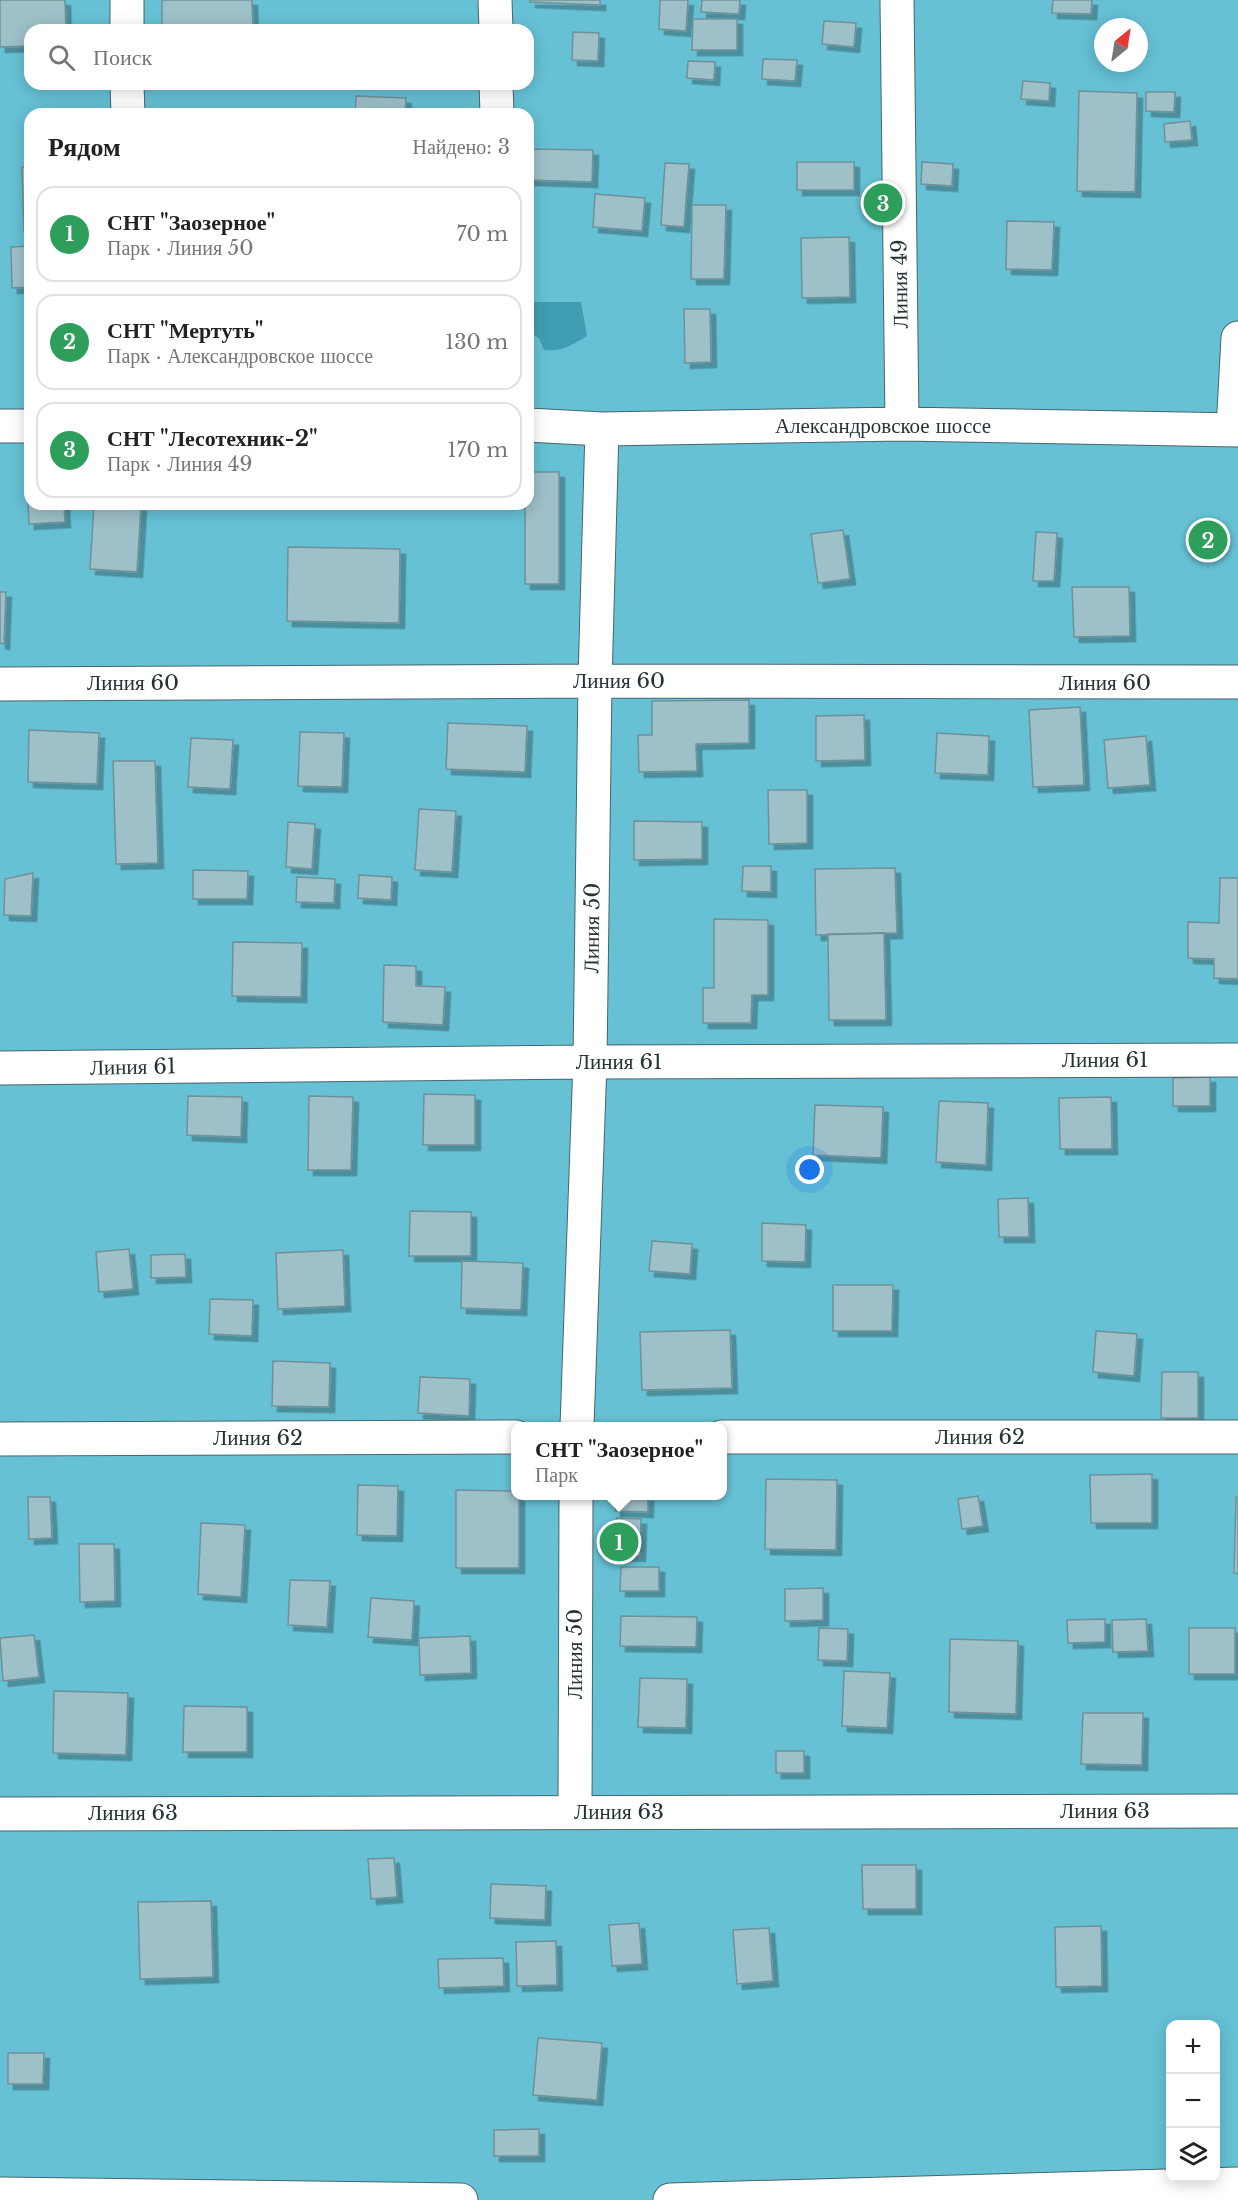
<!DOCTYPE html>
<html lang="ru">
<meta charset="utf-8">
<style>
:root{--surface:#fff;--page:#f6f6f6;--text:#222;--muted:#767676;--line:#e0e0e0;--accent:#b52a01}
body{margin:0;font-family:"Libre Baskerville",serif;background:var(--page);color:var(--text)}
.controls{position:absolute;right:18px;bottom:18px;display:grid;overflow:hidden;border-radius:12px;box-shadow:0 3px 15px #0003}
.controls button{width:54px;height:54px;display:grid;place-items:center;padding:0;border:0;border-bottom:2px solid var(--line);background:var(--surface);color:var(--text);font:30px sans-serif}
.compass{position:absolute;left:1094px;top:18px;width:54px;height:54px;border-radius:50%;background:var(--surface);box-shadow:0 3px 15px #0003;rotate:30deg}
.you{position:absolute;left:810px;top:1170px;width:21px;height:21px;margin:-15px;border:4px solid #fff;border-radius:50%;background:#1a73e8;box-shadow:0 0 0 9px #1a73e833}
.badge{display:grid;place-items:center;width:39px;height:39px;border-radius:50%;background:var(--accent);color:#fff;font-size:20px;font-weight:700}
.pin{position:absolute;translate:-50% -50%;border:3px solid #fff;box-shadow:0 2px 6px #0006}
.popup{position:absolute;left:511px;top:1422px;width:216px;height:78px;box-sizing:border-box;display:grid;place-content:center;border-radius:12px;background:var(--surface);filter:drop-shadow(0 2px 4px #0005);font-size:20px;white-space:nowrap;color:var(--muted)}
.popup b{font-size:22px;color:var(--text)}
.popup::after{content:'';position:absolute;left:50%;top:100%;margin-left:-12px;border:12px solid transparent;border-top-color:var(--surface)}
.list{margin:0;padding:0;list-style:none}
h2{display:flex;justify-content:space-between;align-items:center;height:78px;margin:0;padding:0 24px;font-size:26px}
h2 small{font-size:20px;font-weight:400;color:var(--muted)}
.list li{display:grid;grid-template-columns:39px 1fr auto;gap:18px;align-items:center;box-sizing:border-box;height:96px;margin:0 12px 12px;padding:0 12px;border:2px solid var(--line);border-radius:18px}
.list b{display:block;font-size:22px;white-space:nowrap}
.list p{margin:0;font-size:20px;white-space:nowrap;color:var(--muted)}
.list em{font-size:20px;font-style:normal;color:var(--muted)}
.icon{flex:none;width:33px;height:33px;fill:none;stroke:currentColor;stroke-width:2;stroke-linecap:round;stroke-linejoin:round}
.map{position:relative;flex:none;width:1238px;height:2200px;overflow:hidden}
.search{position:absolute;background:var(--surface);box-shadow:0 3px 15px #0003;left:24px;top:24px;width:510px;height:66px;display:flex;align-items:center;gap:15px;box-sizing:border-box;padding:0 21px;border-radius:18px;color:var(--muted);font-size:22px}
.panel{position:absolute;background:var(--surface);box-shadow:0 3px 15px #0003;left:24px;top:108px;width:510px;height:402px;border-radius:18px}
.map>svg:first-child{display:block}
.green{fill:#66c1d5;fill-rule:evenodd}
.water{fill:#3f9eb2}
.building{fill:#9ec0c9;stroke:#709199;stroke-width:1.5;filter:url(#shadow)}
.lines{fill:none;stroke-linecap:round;stroke-linejoin:round}
.minor-casing{stroke:#46666d;stroke-width:35}
.minor{stroke:#fff;stroke-width:33}
.labels{text-anchor:middle;dominant-baseline:central;stroke-width:4.5;stroke-linejoin:round;paint-order:stroke}
.street-label{font-size:21px;fill:#253336;stroke:#fff}
</style>
<div class="map">
<svg width="1238" height="2200" viewBox="0 0 1238 2200">
<defs>
<filter id="shadow"><feDropShadow dx="5.5" dy="5.5" stdDeviation="0" flood-color="#0004"/></filter>
</defs>
<rect width="100%" height="100%" fill="#c3e6ee"/>
<path class="green" d="M 0,0 L 1238,0 L 1238,2200 L 0,2200 ZM 1103,27 L 1139,27 L 1139,63 L 1103,63 ZM 30,30 L 528,30 L 528,84 L 30,84 ZM 30,114 L 528,114 L 528,504 L 30,504 ZM 516,1426 L 722,1426 L 722,1496 L 516,1496 ZM 1170,2024 L 1216,2024 L 1216,2178 L 1170,2178 Z"/>
<path class="water" d="M 528,302 L 581,302 L 587,336 C 572,345 562,352 544,350 L 539,338 L 528,332 L 532,315 Z"/>
<path class="building" d="M 0,0 L 65,0 L 66,30 L 30,30 L 30,46 L 0,47 Z
M 162,0 L 252,0 L 253,29 L 162,30 Z
M 530,0 L 600,0 L 600,5 L 530,2 Z
M 660,0 L 688,0 L 686,31 L 659,29 Z
M 702,0 L 740,0 L 739,14 L 701,12 Z
M 1053,0 L 1092,0 L 1091,14 L 1052,13 Z
M 693,19 L 737,19 L 737,50 L 692,50 Z
M 824,21 L 856,23 L 854,47 L 822,44 Z
M 573,32 L 599,33 L 598,61 L 572,60 Z
M 763,59 L 797,60 L 795,81 L 762,79 Z
M 688,61 L 715,62 L 714,80 L 687,78 Z
M 1023,81 L 1050,83 L 1049,101 L 1021,99 Z
M 1079,91 L 1137,93 L 1135,192 L 1077,191 Z
M 1146,92 L 1175,92 L 1174,112 L 1146,111 Z
M 356,96 L 406,98 L 405,114 L 355,114 Z
M 1190,121 L 1192,140 L 1165,142 L 1164,124 Z
M 528,149 L 593,150 L 592,182 L 528,180 Z
M 797,162 L 854,162 L 854,190 L 797,190 Z
M 922,162 L 953,164 L 952,186 L 921,184 Z
M 665,163 L 689,164 L 684,227 L 661,225 Z
M 22,167 L 30,167 L 30,232 L 24,232 Z
M 595,194 L 645,198 L 642,231 L 593,227 Z
M 692,205 L 726,205 L 724,279 L 691,279 Z
M 1007,221 L 1054,222 L 1052,270 L 1006,269 Z
M 849,237 L 850,297 L 802,298 L 801,238 Z
M 30,246 L 30,287 L 12,288 L 11,247 Z
M 684,309 L 710,309 L 711,362 L 685,363 Z
M 528,472 L 559,472 L 559,584 L 525,584 L 525,504 L 528,504 Z
M 27,480 L 30,480 L 30,504 L 64,504 L 65,522 L 29,524 Z
M 94,504 L 141,506 L 137,572 L 90,569 Z
M 843,530 L 850,579 L 818,583 L 811,534 Z
M 1036,532 L 1057,533 L 1054,581 L 1033,581 Z
M 288,547 L 400,549 L 399,623 L 287,621 Z
M 1072,587 L 1129,587 L 1130,636 L 1074,637 Z
M 0,592 L 6,592 L 4,644 L 0,643 Z
M 749,700 L 749,743 L 696,744 L 697,771 L 639,772 L 638,735 L 652,735 L 652,701 Z
M 1080,707 L 1084,785 L 1033,787 L 1029,710 Z
M 864,715 L 865,760 L 816,761 L 816,716 Z
M 448,723 L 527,726 L 525,772 L 446,769 Z
M 29,730 L 99,733 L 97,784 L 28,782 Z
M 300,732 L 344,733 L 342,787 L 298,786 Z
M 937,733 L 989,736 L 988,775 L 935,773 Z
M 1146,736 L 1150,785 L 1108,788 L 1104,740 Z
M 191,738 L 233,740 L 230,789 L 188,787 Z
M 113,761 L 155,761 L 158,863 L 116,864 Z
M 768,790 L 807,790 L 807,843 L 769,844 Z
M 419,809 L 456,811 L 452,872 L 415,870 Z
M 634,821 L 702,822 L 702,859 L 634,860 Z
M 288,822 L 315,824 L 312,869 L 286,867 Z
M 743,866 L 771,866 L 771,892 L 742,891 Z
M 895,868 L 897,933 L 816,935 L 815,869 Z
M 193,870 L 248,871 L 247,899 L 193,899 Z
M 33,873 L 31,916 L 4,915 L 5,879 Z
M 359,875 L 392,877 L 391,900 L 358,898 Z
M 297,877 L 335,879 L 334,903 L 296,902 Z
M 1220,878 L 1238,878 L 1238,979 L 1214,978 L 1214,959 L 1188,958 L 1188,922 L 1219,923 Z
M 714,919 L 768,920 L 768,995 L 752,995 L 751,1023 L 703,1023 L 703,988 L 714,988 Z
M 884,933 L 886,1020 L 829,1020 L 828,934 Z
M 233,942 L 302,943 L 301,997 L 232,996 Z
M 384,965 L 416,966 L 416,986 L 445,987 L 443,1025 L 383,1022 Z
M 1210,1077 L 1210,1106 L 1173,1106 L 1173,1078 Z
M 424,1094 L 475,1095 L 475,1145 L 423,1145 Z
M 188,1096 L 242,1097 L 241,1137 L 187,1135 Z
M 309,1096 L 353,1097 L 351,1170 L 308,1170 Z
M 1111,1097 L 1112,1149 L 1060,1149 L 1059,1098 Z
M 939,1101 L 988,1103 L 986,1165 L 936,1162 Z
M 815,1105 L 883,1107 L 881,1158 L 813,1155 Z
M 1028,1198 L 1029,1237 L 999,1237 L 998,1199 Z
M 410,1211 L 471,1212 L 471,1256 L 409,1256 Z
M 762,1223 L 806,1225 L 805,1262 L 762,1261 Z
M 652,1241 L 692,1244 L 690,1274 L 649,1271 Z
M 129,1249 L 133,1289 L 99,1292 L 96,1252 Z
M 343,1250 L 345,1306 L 278,1309 L 276,1253 Z
M 185,1254 L 186,1277 L 151,1278 L 151,1255 Z
M 462,1261 L 523,1263 L 521,1310 L 461,1308 Z
M 833,1285 L 893,1285 L 892,1331 L 833,1331 Z
M 210,1299 L 253,1300 L 252,1336 L 209,1334 Z
M 730,1330 L 732,1388 L 642,1390 L 640,1332 Z
M 1096,1331 L 1137,1334 L 1134,1376 L 1093,1372 Z
M 273,1361 L 330,1363 L 329,1407 L 272,1406 Z
M 1162,1372 L 1198,1372 L 1198,1418 L 1161,1418 Z
M 420,1377 L 470,1379 L 469,1416 L 418,1413 Z
M 1152,1474 L 1152,1523 L 1091,1523 L 1090,1475 Z
M 766,1479 L 837,1480 L 836,1550 L 765,1549 Z
M 358,1485 L 398,1486 L 397,1536 L 357,1535 Z
M 456,1490 L 516,1491 L 516,1496 L 519,1496 L 519,1568 L 456,1568 Z
M 615,1496 L 648,1496 L 648,1512 L 615,1511 Z
M 978,1496 L 983,1526 L 962,1529 L 958,1499 Z
M 28,1497 L 50,1497 L 52,1538 L 29,1539 Z
M 1236,1497 L 1238,1497 L 1238,1574 L 1234,1573 Z
M 617,1518 L 641,1519 L 640,1556 L 616,1555 Z
M 201,1523 L 245,1525 L 241,1597 L 198,1594 Z
M 79,1544 L 114,1544 L 115,1601 L 80,1602 Z
M 621,1567 L 659,1567 L 659,1591 L 620,1591 Z
M 290,1580 L 330,1581 L 327,1627 L 288,1625 Z
M 823,1588 L 823,1620 L 785,1621 L 785,1589 Z
M 371,1598 L 414,1601 L 412,1640 L 368,1637 Z
M 621,1616 L 697,1617 L 696,1647 L 620,1646 Z
M 1105,1619 L 1105,1642 L 1068,1643 L 1067,1620 Z
M 1146,1619 L 1148,1651 L 1113,1652 L 1112,1620 Z
M 819,1628 L 848,1629 L 847,1661 L 818,1660 Z
M 1189,1628 L 1235,1628 L 1235,1674 L 1189,1674 Z
M 34,1635 L 39,1677 L 3,1681 L 0,1638 Z
M 470,1636 L 471,1673 L 420,1675 L 419,1638 Z
M 950,1639 L 1018,1641 L 1016,1714 L 949,1712 Z
M 844,1671 L 890,1673 L 887,1728 L 842,1726 Z
M 640,1678 L 687,1679 L 686,1728 L 638,1727 Z
M 54,1691 L 128,1693 L 126,1755 L 53,1753 Z
M 184,1706 L 247,1707 L 247,1752 L 183,1752 Z
M 1083,1713 L 1143,1713 L 1142,1765 L 1081,1764 Z
M 776,1751 L 804,1751 L 804,1773 L 776,1773 Z
M 394,1858 L 397,1897 L 371,1899 L 368,1859 Z
M 862,1865 L 916,1865 L 916,1909 L 863,1909 Z
M 491,1884 L 546,1886 L 545,1920 L 490,1918 Z
M 211,1901 L 213,1977 L 140,1979 L 138,1902 Z
M 639,1923 L 642,1964 L 612,1966 L 609,1925 Z
M 1101,1926 L 1102,1986 L 1056,1987 L 1055,1927 Z
M 769,1928 L 773,1981 L 737,1984 L 733,1930 Z
M 556,1941 L 557,1985 L 517,1986 L 516,1942 Z
M 503,1958 L 504,1986 L 439,1988 L 438,1959 Z
M 538,2038 L 602,2043 L 597,2100 L 533,2095 Z
M 8,2053 L 44,2053 L 43,2084 L 8,2084 Z
M 539,2129 L 539,2156 L 494,2156 L 494,2130 Z"/>
<g class="lines">
<defs>
<path id="minor" d="M 127,0 L 127,30
M 495,0 L 496,30
M 897,0 L 902,424
M 127,84 L 128,114
M 496,84 L 497,114
M 528,425 L 602,429 L 902,424 L 1238,430
M 0,426 L 30,426
M 1233,430 L 1238,338
M 0,684 L 595,681 L 1238,682
M 0,1068 L 590,1062 L 1238,1060
M 577,1426 L 590,1062 L 595,681 L 602,429
M 722,1437 L 1238,1437
M 0,1439 L 516,1437
M 575,1812 L 576,1496
M 0,1814 L 1238,1811
M 0,2194 L 461,2200
M 670,2200 L 1238,2184"/>
</defs>
<use href="#minor" class="minor-casing"/>
<use href="#minor" class="minor"/>
</g>
<g class="labels">
<g class="street-label">
<text transform="translate(900 284) rotate(-91)">Линия 49</text>
<text x="883" y="426">Александровское шоссе</text>
<text x="619" y="681">Линия 60</text>
<text x="133" y="683">Линия 60</text>
<text x="1105" y="683">Линия 60</text>
<text transform="translate(592 928) rotate(-89)">Линия 50</text>
<text x="1105" y="1060">Линия 61</text>
<text x="619" y="1062">Линия 61</text>
<text transform="translate(133 1067) rotate(-1)">Линия 61</text>
<text x="980" y="1437">Линия 62</text>
<text x="258" y="1438">Линия 62</text>
<text transform="translate(575 1654) rotate(-90)">Линия 50</text>
<text x="1105" y="1811">Линия 63</text>
<text x="619" y="1812">Линия 63</text>
<text x="133" y="1813">Линия 63</text>
</g>
</g>
</svg>
<div class="controls">
<button>+</button>
<button>−</button>
<button><svg class="icon" aria-label="layers" viewBox="0 0 24 24"><path d="M12 4l9 5-9 5-9-5zM3 14l9 5 9-5"/></svg></button>
</div>
<svg class="compass" viewBox="-18 -18 36 36"><path d="M0-13l5 13h-10z" fill="#e53935"/><path d="M0 13l5-13h-10z" fill="#767676"/></svg>
<div class="you"></div>
<div class="pin badge" style="left:619px;top:1542px;background:#2e9e5b">1</div>
<div class="popup"><b>СНТ &quot;Заозерное&quot;</b>Парк</div>
<div class="pin badge" style="left:1208px;top:540px;background:#2e9e5b">2</div>
<div class="pin badge" style="left:883px;top:203px;background:#2e9e5b">3</div>
<div class="search"><svg class="icon" aria-label="search" viewBox="0 0 24 24"><circle cx="10" cy="10" r="6"/><path d="M15 15l6 6"/></svg>Поиск</div>
<section class="panel">
<h2>Рядом<small>Найдено: 3</small></h2>
<ul class="list">
<li><span class="badge" style="background:#2e9e5b">1</span><div><b>СНТ &quot;Заозерное&quot;</b><p>Парк · Линия 50</p></div><em>70 m</em></li>
<li><span class="badge" style="background:#2e9e5b">2</span><div><b>СНТ &quot;Мертуть&quot;</b><p>Парк · Александровское шоссе</p></div><em>130 m</em></li>
<li><span class="badge" style="background:#2e9e5b">3</span><div><b>СНТ &quot;Лесотехник-2&quot;</b><p>Парк · Линия 49</p></div><em>170 m</em></li>
</ul>
</section>
</div>
